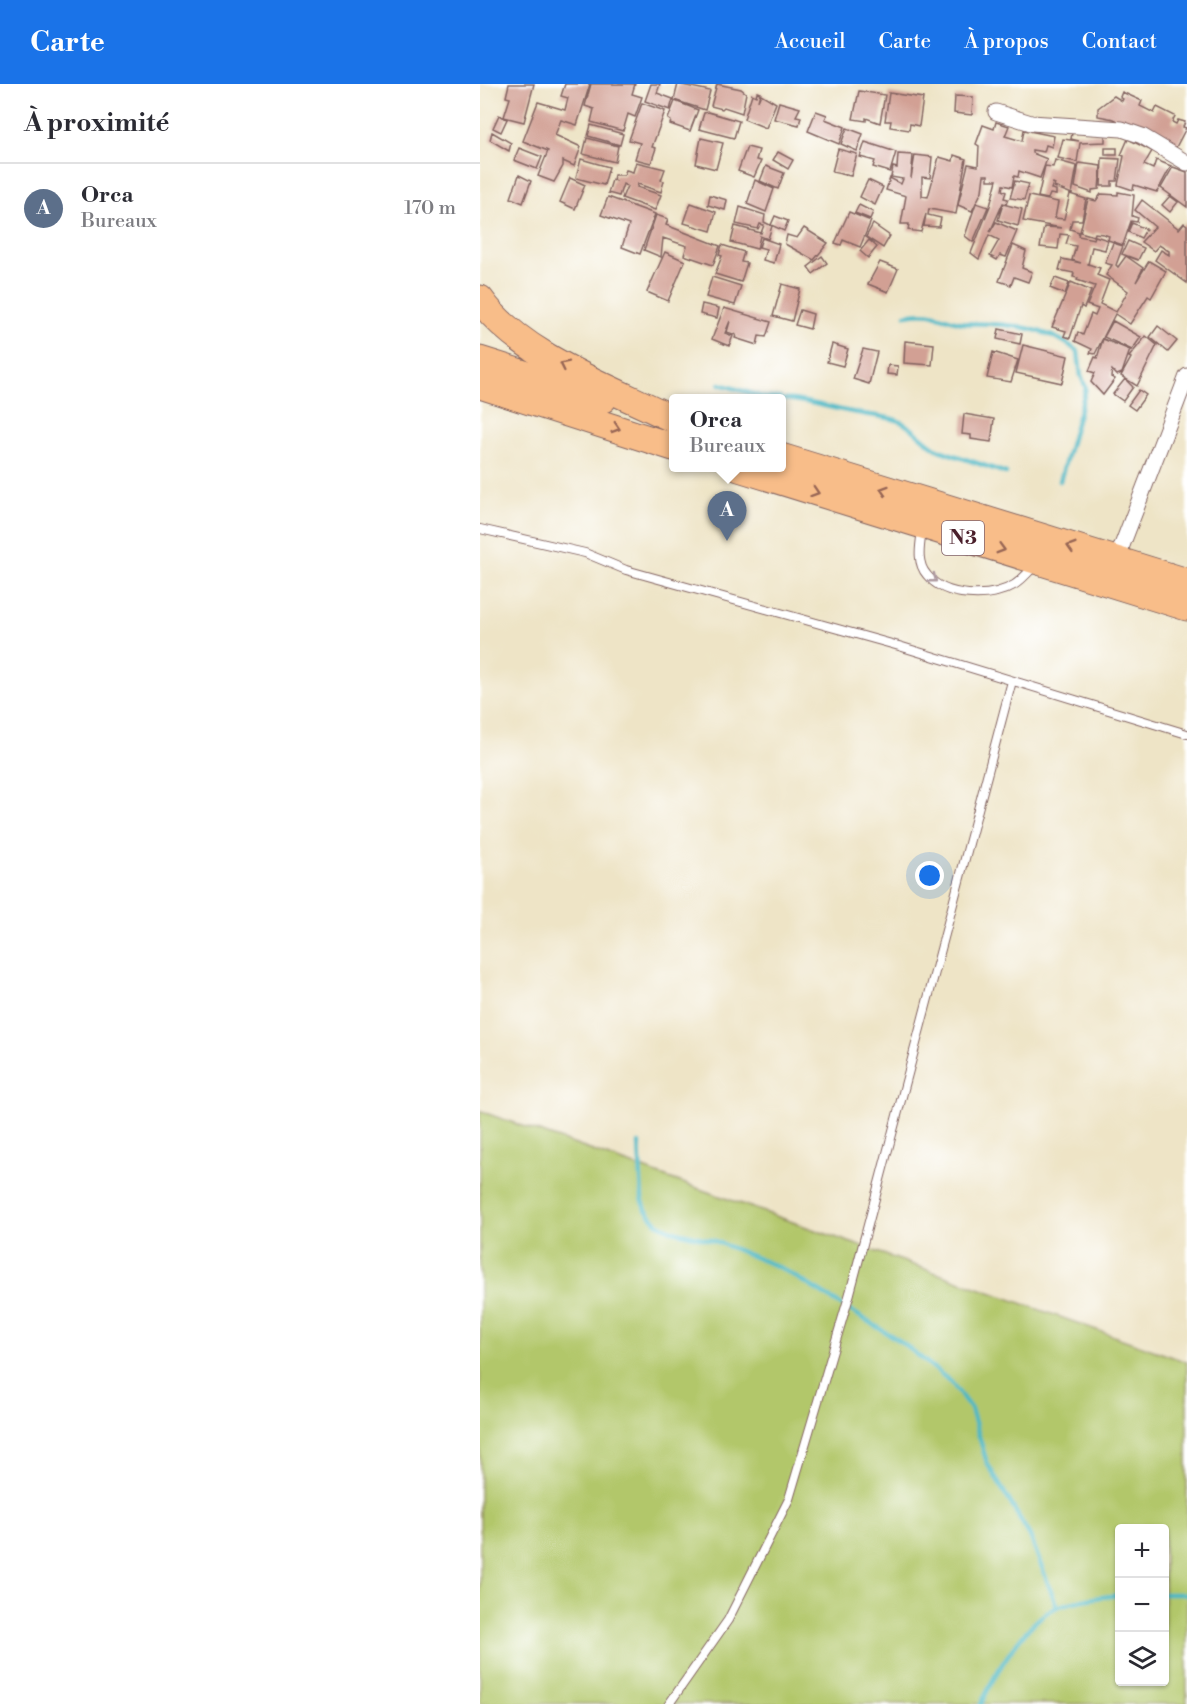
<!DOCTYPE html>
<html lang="fr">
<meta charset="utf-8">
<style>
:root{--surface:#fff;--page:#f2f2f3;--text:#2b2b33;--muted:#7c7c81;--line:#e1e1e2;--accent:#1a73e8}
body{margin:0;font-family:"Libre Bodoni",serif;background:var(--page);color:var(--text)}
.controls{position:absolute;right:18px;bottom:18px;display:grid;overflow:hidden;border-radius:6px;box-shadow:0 2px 4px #0004}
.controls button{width:54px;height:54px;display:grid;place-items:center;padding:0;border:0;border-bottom:2px solid var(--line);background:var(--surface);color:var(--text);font:30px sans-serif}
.you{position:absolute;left:450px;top:792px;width:21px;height:21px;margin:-15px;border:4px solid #fff;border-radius:50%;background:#1a73e8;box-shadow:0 0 0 9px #1a73e833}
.badge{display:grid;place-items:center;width:39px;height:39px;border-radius:50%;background:var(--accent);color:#fff;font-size:20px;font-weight:700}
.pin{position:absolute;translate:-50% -50px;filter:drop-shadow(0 2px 3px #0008)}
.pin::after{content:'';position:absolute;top:32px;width:21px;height:18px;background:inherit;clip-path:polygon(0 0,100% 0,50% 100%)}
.popup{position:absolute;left:189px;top:310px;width:117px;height:78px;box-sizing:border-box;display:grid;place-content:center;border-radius:6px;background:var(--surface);filter:drop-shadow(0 2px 4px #0005);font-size:20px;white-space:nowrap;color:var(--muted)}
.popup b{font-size:22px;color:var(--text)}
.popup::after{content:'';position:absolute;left:50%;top:100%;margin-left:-12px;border:12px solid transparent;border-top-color:var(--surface)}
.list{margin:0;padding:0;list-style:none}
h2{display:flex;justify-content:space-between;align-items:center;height:78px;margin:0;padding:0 24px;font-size:26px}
h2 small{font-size:20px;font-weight:400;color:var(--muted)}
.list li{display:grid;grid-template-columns:39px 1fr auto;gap:18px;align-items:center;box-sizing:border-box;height:90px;padding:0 24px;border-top:2px solid var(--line)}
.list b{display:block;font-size:22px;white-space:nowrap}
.list p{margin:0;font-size:20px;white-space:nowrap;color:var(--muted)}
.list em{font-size:20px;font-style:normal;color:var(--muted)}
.icon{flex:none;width:33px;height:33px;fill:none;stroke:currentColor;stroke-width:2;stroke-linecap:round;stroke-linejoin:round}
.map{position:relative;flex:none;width:707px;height:1620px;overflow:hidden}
header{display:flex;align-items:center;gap:36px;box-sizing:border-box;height:84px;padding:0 30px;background:var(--accent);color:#fff}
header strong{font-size:28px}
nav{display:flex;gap:33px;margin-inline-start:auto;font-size:21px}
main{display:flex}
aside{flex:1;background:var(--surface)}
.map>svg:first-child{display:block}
.green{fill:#b2c76b;stroke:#7e734b;stroke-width:1.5;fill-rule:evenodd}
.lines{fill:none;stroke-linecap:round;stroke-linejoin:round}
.stream{stroke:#4bb8c5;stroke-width:4.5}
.building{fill:#d2a094}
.lane-casing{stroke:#836461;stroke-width:10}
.street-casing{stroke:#836461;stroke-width:17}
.highway-casing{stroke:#836461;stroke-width:29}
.lane{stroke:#fff;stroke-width:8}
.street{stroke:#fff;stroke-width:15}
.highway{stroke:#f8bd89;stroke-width:27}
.oneway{stroke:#986655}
.oneway2{stroke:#ae9aa0}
.labels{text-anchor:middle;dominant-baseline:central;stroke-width:4.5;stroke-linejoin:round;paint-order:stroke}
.shield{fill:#fff;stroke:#80626b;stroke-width:1.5}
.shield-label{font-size:20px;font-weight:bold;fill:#4a1f2b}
</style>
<header>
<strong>Carte</strong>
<nav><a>Accueil</a><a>Carte</a><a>À propos</a><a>Contact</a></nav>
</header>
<main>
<aside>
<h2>À proximité<small></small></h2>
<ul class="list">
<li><span class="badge" style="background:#5c6f8a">A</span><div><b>Orca</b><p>Bureaux</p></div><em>170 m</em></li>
</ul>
</aside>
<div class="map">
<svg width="707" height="1620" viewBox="0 0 707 1620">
<rect width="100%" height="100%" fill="#fff"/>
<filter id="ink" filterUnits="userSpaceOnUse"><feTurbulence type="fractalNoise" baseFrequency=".0167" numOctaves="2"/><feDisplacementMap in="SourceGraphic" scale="12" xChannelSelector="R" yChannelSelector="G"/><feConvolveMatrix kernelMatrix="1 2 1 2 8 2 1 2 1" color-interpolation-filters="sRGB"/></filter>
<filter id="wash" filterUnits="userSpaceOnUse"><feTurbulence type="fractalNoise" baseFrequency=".008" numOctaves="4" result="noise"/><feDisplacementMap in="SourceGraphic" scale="24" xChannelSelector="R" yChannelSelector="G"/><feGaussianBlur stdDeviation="1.35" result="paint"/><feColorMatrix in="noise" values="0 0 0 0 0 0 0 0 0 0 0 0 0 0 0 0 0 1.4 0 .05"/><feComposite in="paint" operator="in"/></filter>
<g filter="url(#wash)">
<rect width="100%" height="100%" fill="#eee4c6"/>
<path class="green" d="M 0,1027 L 707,1278 L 707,1620 L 0,1620 ZM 640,1444 L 684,1444 L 684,1598 L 640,1598 Z"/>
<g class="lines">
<path class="stream" d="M 426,231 C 453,225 461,235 484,239 C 494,240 503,239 512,240 C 541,241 576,248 598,268 L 601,292 L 606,304 L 580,397
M 240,300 L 286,314 L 300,314
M 301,315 C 328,316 351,325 378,329 C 391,332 406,332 419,337 C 435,344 444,358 459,366 L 526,389
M 159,1059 L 162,1114 L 166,1126 L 177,1139 L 193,1147 L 235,1157 L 301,1184 L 420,1257 L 471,1298 L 491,1325 L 507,1379 L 550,1452 L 577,1523
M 684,1510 L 707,1510
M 501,1620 C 514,1591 544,1538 575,1524 C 592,1516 620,1513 640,1511"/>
</g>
<g id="blocks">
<path class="building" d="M 29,0 L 54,0 L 44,38 L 24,33 L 30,14 L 26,13 Z
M 85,0 L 110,0 L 97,41 L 81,36 L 75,51 L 101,63 L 94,82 L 83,77 L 83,82 L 74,98 L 58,92 L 68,67 L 43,57 L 58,18 L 85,26 L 88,14 L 81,12 Z
M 111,0 L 155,0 L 152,10 L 162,13 L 155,33 L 148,30 L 143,47 L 111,38 L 114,25 L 105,22 Z
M 171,0 L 180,0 L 177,9 L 193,15 L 190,26 L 165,17 Z
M 198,0 L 230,7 L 225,26 L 194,16 Z
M 237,0 L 261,5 L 266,9 L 262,29 L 244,23 L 242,25 L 231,22 Z
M 379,7 L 405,11 L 400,39 L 386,34 L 386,37 L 373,35 Z
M 277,8 L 280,9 L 278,17 L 281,10 L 296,19 L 286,44 L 264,35 L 272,10 L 276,12 Z
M 642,8 L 662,17 L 660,22 L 674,29 L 677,23 L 695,32 L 692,38 L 696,40 L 698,36 L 705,38 L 703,43 L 706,44 L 694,67 L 634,35 L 618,32 L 618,24 L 634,12 L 642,17 L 643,15 L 640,13 Z
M 409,9 L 443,14 L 439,42 L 430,40 L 429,46 L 410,43 L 411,37 L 405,37 Z
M 475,12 L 493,13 L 492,31 L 474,29 Z
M 195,17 L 218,26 L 210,47 L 190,40 L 191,37 L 188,35 Z
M 299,18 L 320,24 L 316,32 L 321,33 L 319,41 L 294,35 Z
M 162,19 L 185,27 L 172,63 L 176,64 L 171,79 L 155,75 L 160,59 L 149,56 Z
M 336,27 L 347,31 L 345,35 L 365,43 L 359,60 L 328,47 Z
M 228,28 L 259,37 L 254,54 L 219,45 L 224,29 Z
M 19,31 L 27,35 L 21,48 L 13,44 Z
M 516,38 L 529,42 L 525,52 L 542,57 L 544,46 L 574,52 L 572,63 L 566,61 L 564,68 L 552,66 L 552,69 L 567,75 L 560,94 L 539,87 L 538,93 L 534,92 L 532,103 L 523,101 L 522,106 L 526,108 L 524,114 L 528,115 L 526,120 L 523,119 L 510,148 L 516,138 L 537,147 L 526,173 L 520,171 L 517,176 L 510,172 L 519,156 L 509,151 L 499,175 L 491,169 L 510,122 L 517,96 L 508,96 L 508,91 L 504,91 L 502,107 L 492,127 L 478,121 L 488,80 L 498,82 L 499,62 L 496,60 L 503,41 L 514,45 Z
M 111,41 L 143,50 L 140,61 L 108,52 Z
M 367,44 L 383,50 L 377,67 L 361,60 Z
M 12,48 L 31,59 L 29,67 L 10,56 Z
M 592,49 L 625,50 L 625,58 L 600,59 L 597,78 L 578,74 L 583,55 L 599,57 L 591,55 Z
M 107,54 L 138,62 L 135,78 L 103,70 Z
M 221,54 L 243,59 L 236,85 L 216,80 Z
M 648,55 L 672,67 L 664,81 L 673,85 L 676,76 L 691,82 L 677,108 L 654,101 L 653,106 L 638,101 L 644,72 L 641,71 Z
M 385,58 L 416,68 L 410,88 L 393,83 L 395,77 L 380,73 Z
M 267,63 L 279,66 L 276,76 L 281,77 L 274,93 L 258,87 Z
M 39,64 L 62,73 L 57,85 L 34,76 Z
M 625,64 L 637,64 L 637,71 L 625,71 Z
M 358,65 L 377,70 L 371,92 L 352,88 Z
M 298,68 L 313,76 L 308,85 L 293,76 Z
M 418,70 L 433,71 L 431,94 L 435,71 L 452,73 L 450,94 L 442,93 L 442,112 L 448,113 L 459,73 L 473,77 L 474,71 L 486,75 L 476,130 L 449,125 L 448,131 L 461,134 L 459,143 L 444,142 L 446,130 L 441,148 L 428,146 L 429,140 L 421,140 L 426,112 L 406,106 L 410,94 L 421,100 L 423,95 L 411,93 L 413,83 L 417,84 Z
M 622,74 L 640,75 L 637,97 L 632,97 L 632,102 L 621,102 Z
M 101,75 L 129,83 L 124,101 L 96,94 Z
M 575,76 L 597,82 L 592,110 L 574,103 L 575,100 L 573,99 L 571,105 L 576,106 L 576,111 L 570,110 L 568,115 L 558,113 L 565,82 L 573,83 Z
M 156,78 L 185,85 L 181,96 L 184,97 L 181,108 L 158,100 L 157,103 L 181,111 L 175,126 L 142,114 L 147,102 L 143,100 L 139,112 L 128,109 L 132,96 L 137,97 L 133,96 L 134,91 L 144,91 L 146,86 L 153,88 Z
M 599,79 L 621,82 L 619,105 L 612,106 L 612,109 L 595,103 Z
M 286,82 L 304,89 L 298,105 L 280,97 Z
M 693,83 L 707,88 L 707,123 L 681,104 Z
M 39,91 L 51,97 L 43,119 L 31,114 Z
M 90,94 L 105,101 L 95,125 L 80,118 Z
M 275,96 L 294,105 L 286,128 L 267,120 Z
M 388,96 L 403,103 L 395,121 L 380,113 Z
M 535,97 L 549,100 L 544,116 L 530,114 Z
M 638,108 L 654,111 L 652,132 L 658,134 L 657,138 L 651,137 L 643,161 L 628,156 L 629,152 L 623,150 L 615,149 L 614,152 L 600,148 L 608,115 L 616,117 L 621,110 L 638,111 Z
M 590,110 L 606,115 L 602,136 L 592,136 L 590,145 L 599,148 L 598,152 L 614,155 L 615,152 L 628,156 L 625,166 L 612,163 L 608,180 L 620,184 L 617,191 L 629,196 L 620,220 L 636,228 L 648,207 L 626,191 L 632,181 L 625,179 L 633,159 L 643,162 L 636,181 L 638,183 L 646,172 L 663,184 L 656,198 L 669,177 L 686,187 L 671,214 L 668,212 L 650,240 L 635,230 L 615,270 L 610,269 L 612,265 L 595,257 L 598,248 L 603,251 L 611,230 L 615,232 L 618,225 L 607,221 L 615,202 L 597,196 L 598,194 L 593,193 L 594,189 L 579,186 L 582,175 L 601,179 L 592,176 L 596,162 L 586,160 L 589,151 L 580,150 L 578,165 L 560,163 L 564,143 L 582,144 L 543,137 L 549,112 L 578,118 L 575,134 L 584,135 Z
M 230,111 L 247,116 L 245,126 L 228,121 Z
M 690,112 L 698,118 L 690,128 L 682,121 Z
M 128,113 L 175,130 L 160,170 L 142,163 L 149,141 L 121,131 Z
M 662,116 L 699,145 L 704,139 L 707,141 L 707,199 L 675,176 L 681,166 L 689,171 L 689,167 L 679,161 L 674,167 L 661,158 L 675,143 L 655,126 Z
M 211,119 L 236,128 L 231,147 L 204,139 Z
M 496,119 L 508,123 L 493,158 L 485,152 Z
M 523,120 L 542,125 L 538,142 L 518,136 Z
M 379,121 L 393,128 L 390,135 L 375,129 Z
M 260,123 L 285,131 L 284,138 L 292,142 L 288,155 L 280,152 L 277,165 L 251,158 L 255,142 L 281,149 L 284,141 L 280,140 L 278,145 L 256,140 Z
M 369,128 L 391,137 L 380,163 L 363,156 L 361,161 L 355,159 Z
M 176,131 L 188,135 L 186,141 L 240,162 L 233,181 L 204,171 L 207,162 L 183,154 L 181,173 L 164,166 Z
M 295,132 L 308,137 L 304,147 L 291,141 Z
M 652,139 L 666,145 L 661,154 L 648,148 Z
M 393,140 L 410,152 L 403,164 L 386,153 Z
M 324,144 L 348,159 L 334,176 L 305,160 L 307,151 L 317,154 Z
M 282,154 L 299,160 L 294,179 L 283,176 L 286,165 L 279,163 Z
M 389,156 L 397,163 L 388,174 L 380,167 Z
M 648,157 L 664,164 L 658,176 L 642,170 Z
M 242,161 L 264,168 L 261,178 L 267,179 L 261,198 L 235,190 L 242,172 L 239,171 Z
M 533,161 L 546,167 L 542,184 L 552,188 L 548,198 L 534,193 L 531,201 L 519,197 Z
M 185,168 L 205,177 L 188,217 L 167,208 Z
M 342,172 L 347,179 L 333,190 L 328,183 Z
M 400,178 L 418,185 L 408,208 L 388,200 Z
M 232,193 L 261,202 L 255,221 L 226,213 Z
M 575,194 L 589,199 L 585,210 L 570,204 Z
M 591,198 L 611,207 L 604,224 L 601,222 L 590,254 L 584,252 L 586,247 L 572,243 Z
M 302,200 L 320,205 L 312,237 L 293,232 Z
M 222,220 L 239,224 L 237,234 L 220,230 Z
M 244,224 L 291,238 L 286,253 L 279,252 L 277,261 L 255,254 L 256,251 L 247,248 L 250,237 L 245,249 L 253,252 L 249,262 L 232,255 Z
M 320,226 L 333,230 L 330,245 L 315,241 Z
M 633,237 L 661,253 L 652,266 L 624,253 Z
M 678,242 L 697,257 L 688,268 L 670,253 Z
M 519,245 L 542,250 L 540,260 L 517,255 Z
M 666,252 L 677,261 L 657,302 L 641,292 L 651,274 L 649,273 Z
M 623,255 L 650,266 L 642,289 L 637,291 L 632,286 L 631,293 L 635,295 L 623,311 L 611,298 L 615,289 L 609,287 L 615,273 L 617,274 Z
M 425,257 L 454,260 L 452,281 L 424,279 Z
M 352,260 L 368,265 L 363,282 L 347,278 Z
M 543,261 L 588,272 L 582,299 L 536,289 Z
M 383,265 L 397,268 L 389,300 L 373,295 Z
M 513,268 L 538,276 L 531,298 L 507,294 Z
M 408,281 L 418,282 L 417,291 L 407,290 Z
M 645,295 L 653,303 L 643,317 L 633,310 Z
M 659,306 L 666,311 L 655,326 L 648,321 Z
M 484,330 L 514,335 L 511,358 L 491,355 L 491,351 L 482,350 Z"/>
</g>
</g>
<g filter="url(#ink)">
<use href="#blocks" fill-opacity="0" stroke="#836461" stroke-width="1.5"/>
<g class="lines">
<defs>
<path id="lane" d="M 0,445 L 105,469 L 146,486 L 419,562 L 707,650
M 442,447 C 440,461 436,479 447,491 C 465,514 510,515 534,501 C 541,497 548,488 555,482
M 189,1620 L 248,1536 L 309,1415 L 370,1209 L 532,597"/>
<path id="street" d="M 516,28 L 551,39 L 642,45 L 662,52 L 707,79
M 636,477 L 707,292"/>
<path id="highway" d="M 0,215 C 40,272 131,304 193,335
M 0,276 L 123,315
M 0,301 L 193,363
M 301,373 L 707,498
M 259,384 L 707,523"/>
</defs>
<use href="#lane" class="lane-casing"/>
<use href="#street" class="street-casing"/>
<use href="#highway" class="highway-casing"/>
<use href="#lane" class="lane"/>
<use href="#street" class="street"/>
<use href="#highway" class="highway"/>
</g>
<defs><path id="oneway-chevron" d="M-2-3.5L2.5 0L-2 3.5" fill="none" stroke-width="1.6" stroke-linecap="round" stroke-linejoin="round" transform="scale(1.5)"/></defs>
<g class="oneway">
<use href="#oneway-chevron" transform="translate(84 281) rotate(-154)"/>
<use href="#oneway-chevron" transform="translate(136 344) rotate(18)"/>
<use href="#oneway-chevron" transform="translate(404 406) rotate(-162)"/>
<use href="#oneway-chevron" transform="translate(335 408) rotate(18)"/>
<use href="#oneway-chevron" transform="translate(591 463) rotate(-163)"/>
<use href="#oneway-chevron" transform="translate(521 465) rotate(16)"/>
</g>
<use class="oneway2" href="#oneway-chevron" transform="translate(453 495) rotate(38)"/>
</g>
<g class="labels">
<rect class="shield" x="462" y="437" width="42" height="34" rx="4.5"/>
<g class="shield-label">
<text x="483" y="454">N3</text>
</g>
</g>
</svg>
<div class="controls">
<button>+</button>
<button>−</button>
<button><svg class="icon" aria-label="layers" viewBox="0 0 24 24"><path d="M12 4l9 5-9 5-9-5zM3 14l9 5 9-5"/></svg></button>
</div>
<div class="you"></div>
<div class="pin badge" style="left:247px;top:457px;background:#5c6f8a">A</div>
<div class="popup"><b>Orca</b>Bureaux</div>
</div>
</main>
